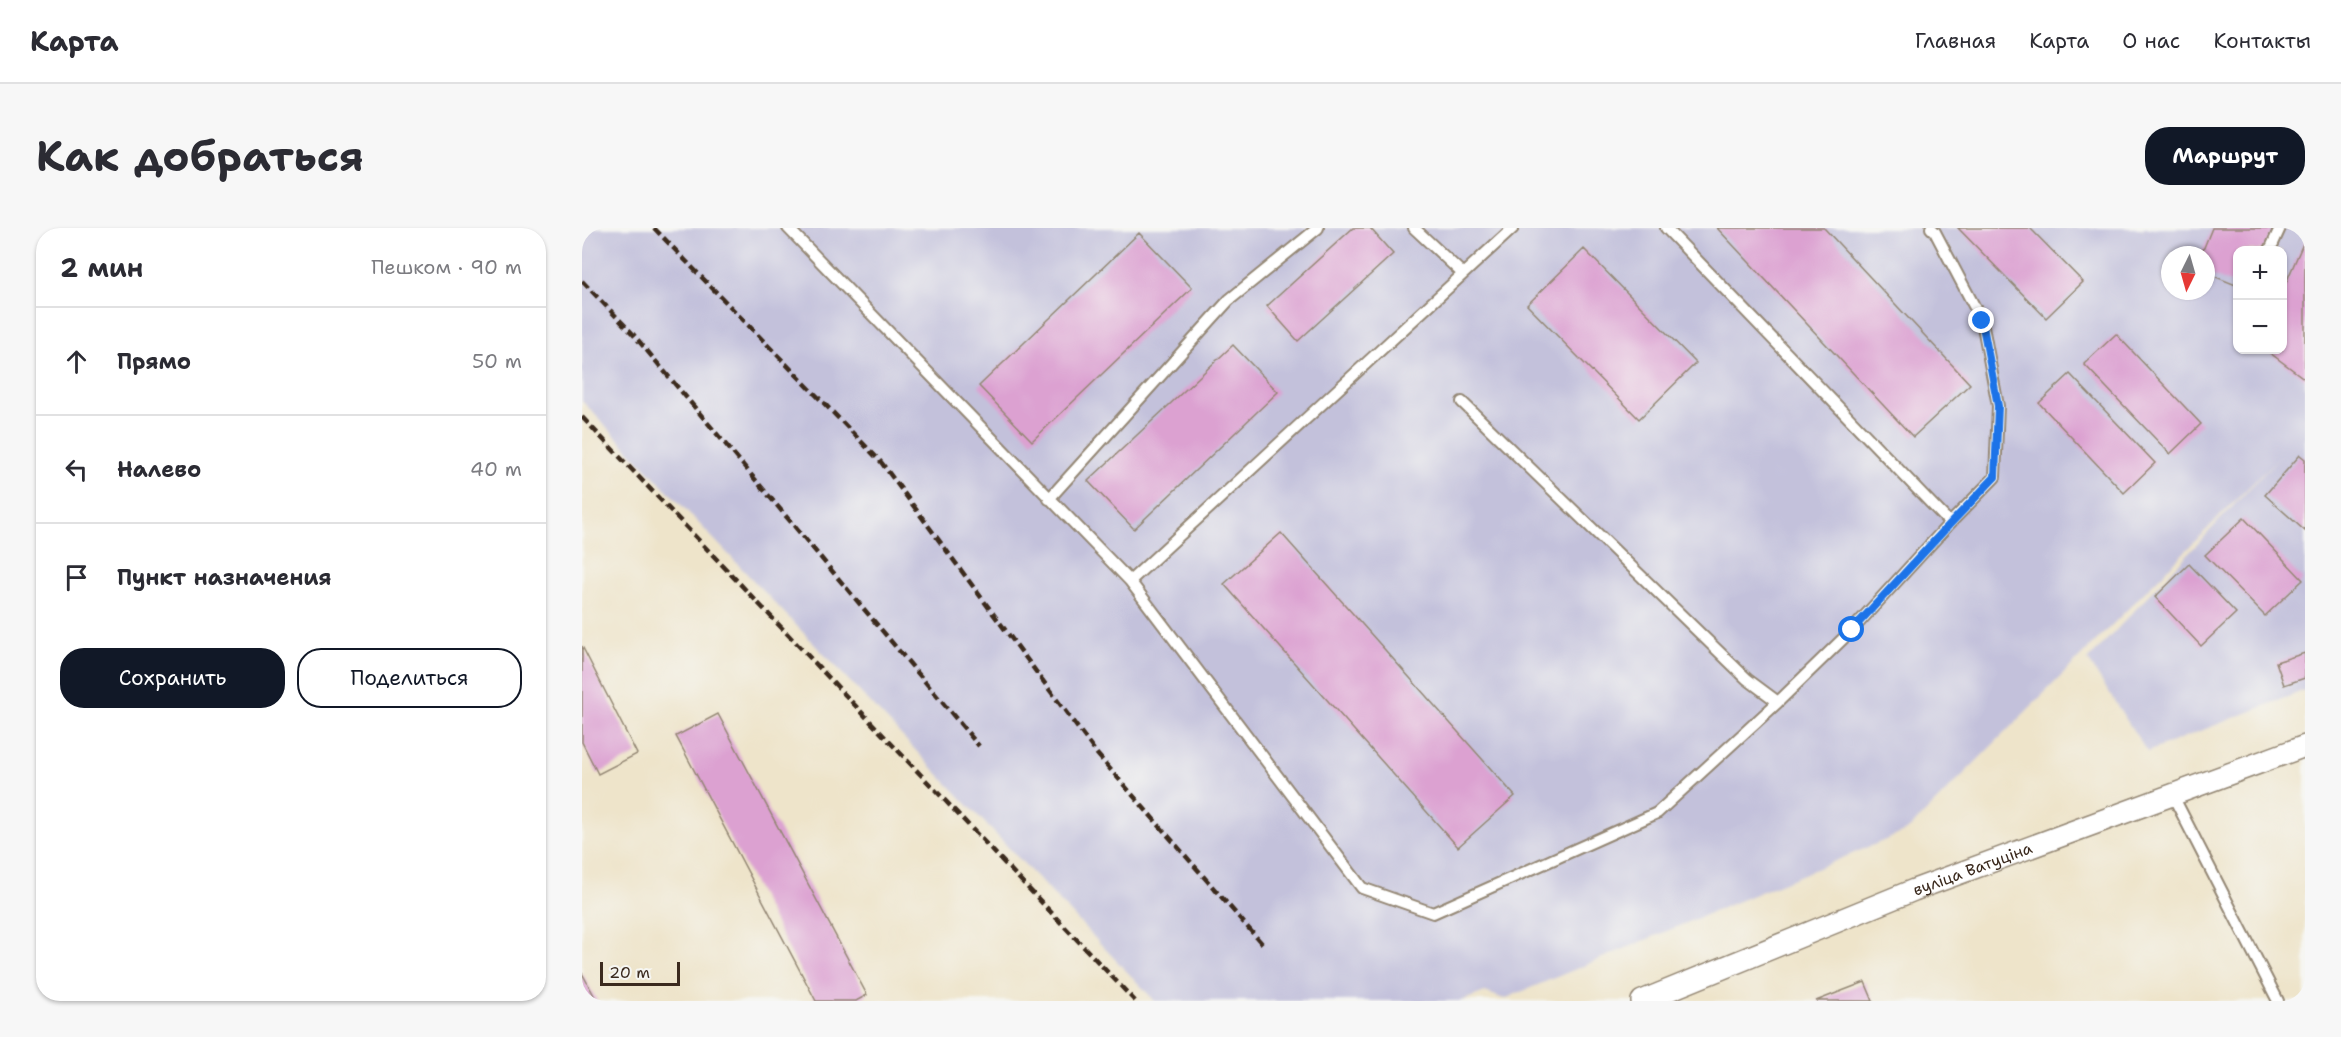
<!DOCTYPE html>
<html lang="ru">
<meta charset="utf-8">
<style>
:root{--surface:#fff;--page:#f7f7f7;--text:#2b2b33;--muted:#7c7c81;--line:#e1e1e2;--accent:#111827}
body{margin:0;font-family:"Shantell Sans",sans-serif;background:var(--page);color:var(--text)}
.controls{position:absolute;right:18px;top:18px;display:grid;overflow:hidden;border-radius:12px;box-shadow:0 2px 4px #0004}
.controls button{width:54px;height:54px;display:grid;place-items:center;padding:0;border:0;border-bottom:2px solid var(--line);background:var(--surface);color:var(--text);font:30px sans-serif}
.compass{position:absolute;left:1579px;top:18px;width:54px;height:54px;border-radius:50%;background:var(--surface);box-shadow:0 2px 4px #0004;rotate:185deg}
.scale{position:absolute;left:18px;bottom:15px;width:80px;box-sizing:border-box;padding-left:6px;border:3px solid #3b2a1e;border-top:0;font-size:16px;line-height:21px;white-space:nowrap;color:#3b2a1e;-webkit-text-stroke:4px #f6f6f2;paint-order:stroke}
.stop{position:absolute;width:18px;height:18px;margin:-14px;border:4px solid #1a73e8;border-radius:50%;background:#fff}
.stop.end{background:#1a73e8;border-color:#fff;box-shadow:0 2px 6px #0008}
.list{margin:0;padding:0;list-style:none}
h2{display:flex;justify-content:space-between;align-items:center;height:78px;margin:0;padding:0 24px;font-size:26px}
h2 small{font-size:20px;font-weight:400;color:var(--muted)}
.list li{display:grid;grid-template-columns:39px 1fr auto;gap:18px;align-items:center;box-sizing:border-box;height:108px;padding:0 24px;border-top:2px solid var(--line)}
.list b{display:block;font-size:22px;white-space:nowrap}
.list em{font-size:20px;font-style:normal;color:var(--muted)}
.actions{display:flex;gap:12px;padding:18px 24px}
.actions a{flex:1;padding:14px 0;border:2px solid var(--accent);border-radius:24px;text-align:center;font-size:21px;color:var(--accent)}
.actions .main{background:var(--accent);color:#fff}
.icon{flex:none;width:33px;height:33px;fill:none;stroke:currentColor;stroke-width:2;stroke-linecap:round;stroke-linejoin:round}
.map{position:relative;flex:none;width:1723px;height:773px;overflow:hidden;border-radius:24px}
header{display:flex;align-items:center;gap:36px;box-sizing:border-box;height:84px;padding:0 30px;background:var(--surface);border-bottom:2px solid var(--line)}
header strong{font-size:28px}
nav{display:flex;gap:33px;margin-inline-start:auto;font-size:21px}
.intro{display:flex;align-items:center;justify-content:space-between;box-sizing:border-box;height:144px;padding:0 36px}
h1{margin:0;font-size:42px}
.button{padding:15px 27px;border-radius:24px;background:var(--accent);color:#fff;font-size:21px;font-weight:700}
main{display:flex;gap:36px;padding:0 36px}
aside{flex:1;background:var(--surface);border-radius:24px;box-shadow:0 2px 4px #0004}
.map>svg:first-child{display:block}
.industrial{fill:#c3c1db;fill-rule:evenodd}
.building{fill:#dca1d1}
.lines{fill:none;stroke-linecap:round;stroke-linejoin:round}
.lane-casing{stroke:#948774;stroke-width:14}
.street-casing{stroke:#948774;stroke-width:24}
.lane{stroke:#fff;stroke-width:10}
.street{stroke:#fff;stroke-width:21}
.rail{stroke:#3b2a1e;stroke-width:4.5;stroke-dasharray:9 4.5;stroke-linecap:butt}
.route{stroke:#1a73e8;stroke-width:8}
.labels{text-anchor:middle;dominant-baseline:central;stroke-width:4.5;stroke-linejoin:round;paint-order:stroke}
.street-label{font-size:16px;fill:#3b2a1e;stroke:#f6f6f2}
</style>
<header>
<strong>Карта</strong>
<nav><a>Главная</a><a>Карта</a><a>О нас</a><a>Контакты</a></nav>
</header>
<div class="intro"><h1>Как добраться</h1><a class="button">Маршрут</a></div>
<main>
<aside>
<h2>2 мин<small>Пешком · 90 m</small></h2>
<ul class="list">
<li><svg class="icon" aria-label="ahead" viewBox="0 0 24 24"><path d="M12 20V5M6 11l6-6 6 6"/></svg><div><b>Прямо</b></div><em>50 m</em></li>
<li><svg class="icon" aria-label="left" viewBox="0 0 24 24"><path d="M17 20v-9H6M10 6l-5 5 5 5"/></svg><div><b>Налево</b></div><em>40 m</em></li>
<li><svg class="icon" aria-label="arrive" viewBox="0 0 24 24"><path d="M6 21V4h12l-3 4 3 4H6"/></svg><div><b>Пункт назначения</b></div></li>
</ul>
<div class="actions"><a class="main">Сохранить</a><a>Поделиться</a></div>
</aside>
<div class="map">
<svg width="1723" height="773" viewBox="0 0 1723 773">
<rect width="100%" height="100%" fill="#f6f6f2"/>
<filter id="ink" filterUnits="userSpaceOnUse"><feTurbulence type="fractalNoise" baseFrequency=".0167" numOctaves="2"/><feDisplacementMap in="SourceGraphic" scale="12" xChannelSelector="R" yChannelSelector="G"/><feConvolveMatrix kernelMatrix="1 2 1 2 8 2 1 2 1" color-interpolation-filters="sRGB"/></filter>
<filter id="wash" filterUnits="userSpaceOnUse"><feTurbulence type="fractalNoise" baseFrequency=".008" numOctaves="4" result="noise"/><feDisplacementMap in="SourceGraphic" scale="24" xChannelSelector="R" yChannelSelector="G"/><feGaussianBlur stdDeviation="1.35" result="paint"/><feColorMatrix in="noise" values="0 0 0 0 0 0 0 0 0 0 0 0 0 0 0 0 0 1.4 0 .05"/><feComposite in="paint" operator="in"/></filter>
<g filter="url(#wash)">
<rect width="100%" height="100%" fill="#eee4ca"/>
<path class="industrial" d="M 0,0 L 1559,0 L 1562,4 L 1560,0 L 1723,0 L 1723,462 L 1565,524 L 1506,432 L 1699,227 L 1325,603 L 922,771 L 903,764 L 879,773 L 573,773 L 0,173 ZM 1656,22 L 1700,22 L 1700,122 L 1656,122 ZM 1588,27 L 1624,27 L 1624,63 L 1588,63 Z"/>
<g id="blocks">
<path class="building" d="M 771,0 L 788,0 L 811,26 L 716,113 L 685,78 Z
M 1135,0 L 1242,0 L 1388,156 L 1331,209 Z
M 1376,0 L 1448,0 L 1501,54 L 1464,90 Z
M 1630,0 L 1691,0 L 1682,22 L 1656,22 L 1656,58 L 1624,45 L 1624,27 L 1619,27 Z
M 557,5 L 610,60 L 450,213 L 397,158 Z
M 1723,11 L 1723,151 L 1684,122 L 1700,122 L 1700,64 Z
M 1002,21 L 1114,135 L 1057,191 L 945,77 Z
M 1534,106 L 1619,196 L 1588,226 L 1502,136 Z
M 651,117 L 696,164 L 552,301 L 506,253 Z
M 1488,146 L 1573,235 L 1542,265 L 1457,175 Z
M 1718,227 L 1723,231 L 1723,303 L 1683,267 Z
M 1662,290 L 1721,352 L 1683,388 L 1623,327 Z
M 699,305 L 933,568 L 876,619 L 642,356 Z
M 1607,336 L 1654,385 L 1619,418 L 1573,369 Z
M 0,418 L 55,526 L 16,546 L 0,514 Z
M 1723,425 L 1723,450 L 1702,457 L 1694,434 Z
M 136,486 L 285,767 L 274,773 L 234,773 L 94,508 Z
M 0,745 L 15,773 L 0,773 Z
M 1283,754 L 1291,773 L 1234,773 Z"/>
</g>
</g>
<g filter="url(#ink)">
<use href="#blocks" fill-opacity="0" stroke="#948774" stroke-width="1.5"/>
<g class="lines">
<defs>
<path id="lane" d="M 206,0 L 548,353
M 832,0 L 881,46
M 931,0 L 548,353 L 780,660 L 851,685 L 1075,585 L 1196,474 L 1270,402 L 1368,295 L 1084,0
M 1349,0 L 1353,4 L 1400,93 L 1416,178 L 1413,249 L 1368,295
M 1688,22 L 1698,0
M 880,174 L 1165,451 L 1196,474
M 467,271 L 647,72 L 736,0
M 1590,566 L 1696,773"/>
<g id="street">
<path id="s1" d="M 1060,773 L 1332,662 L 1723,518"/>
</g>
</defs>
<use href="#lane" class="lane-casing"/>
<use href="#street" class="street-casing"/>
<use href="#lane" class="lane"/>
<use href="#street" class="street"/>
<path class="rail" d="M 72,0 L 299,234 L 515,526 L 682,718
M 0,53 L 51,106 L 397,518
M 0,189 L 553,773"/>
</g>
</g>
<g class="lines" filter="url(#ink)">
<path class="route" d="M 1270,402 L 1368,296 L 1413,249 L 1416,178 L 1400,93"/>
</g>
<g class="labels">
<g class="street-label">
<text stroke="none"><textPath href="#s1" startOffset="356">вуліца Ватуціна</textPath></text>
</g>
</g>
</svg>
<div class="controls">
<button>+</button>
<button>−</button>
</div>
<svg class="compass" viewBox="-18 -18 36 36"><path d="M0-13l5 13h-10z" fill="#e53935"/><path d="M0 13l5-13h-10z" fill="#7c7c81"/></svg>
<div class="scale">20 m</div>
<div class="stop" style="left:1270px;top:402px"></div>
<div class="stop end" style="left:1400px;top:93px"></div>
</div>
</main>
